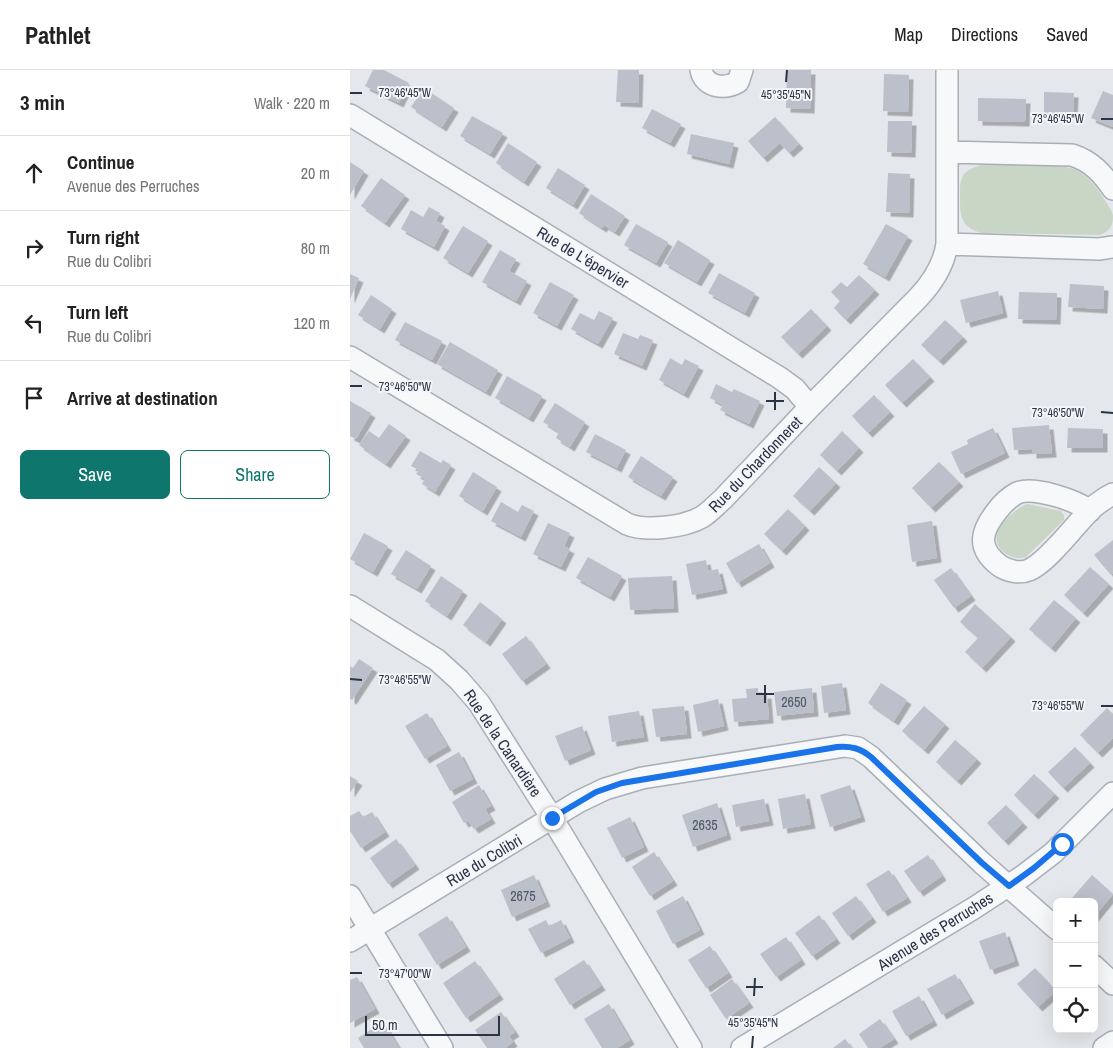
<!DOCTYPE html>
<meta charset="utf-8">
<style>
:root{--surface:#fff;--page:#f2f2f2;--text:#222;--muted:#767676;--line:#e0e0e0;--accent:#0f766e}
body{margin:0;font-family:"Archivo Narrow",sans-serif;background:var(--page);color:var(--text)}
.controls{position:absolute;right:15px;bottom:15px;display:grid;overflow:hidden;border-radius:8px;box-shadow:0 5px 20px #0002}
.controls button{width:45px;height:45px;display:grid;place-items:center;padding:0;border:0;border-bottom:1px solid var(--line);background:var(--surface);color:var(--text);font:25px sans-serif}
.scale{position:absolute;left:15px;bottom:12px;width:135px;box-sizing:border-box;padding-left:5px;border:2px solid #2b3445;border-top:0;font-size:14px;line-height:18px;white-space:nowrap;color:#2b3445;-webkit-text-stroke:4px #f4f6f9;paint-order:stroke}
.stop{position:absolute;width:15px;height:15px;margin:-11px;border:4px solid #1a73e8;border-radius:50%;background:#fff}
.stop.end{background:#1a73e8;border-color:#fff;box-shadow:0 1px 5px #0008}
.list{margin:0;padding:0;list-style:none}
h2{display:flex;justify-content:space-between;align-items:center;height:65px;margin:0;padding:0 20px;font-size:21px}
h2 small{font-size:16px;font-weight:400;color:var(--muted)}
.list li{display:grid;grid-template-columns:32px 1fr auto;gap:15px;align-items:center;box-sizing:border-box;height:75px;padding:0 20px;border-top:1px solid var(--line)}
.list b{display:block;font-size:19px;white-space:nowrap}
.list p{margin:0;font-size:16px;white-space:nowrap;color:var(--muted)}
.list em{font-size:16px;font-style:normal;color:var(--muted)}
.actions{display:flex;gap:10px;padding:15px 20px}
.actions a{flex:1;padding:11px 0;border:1px solid var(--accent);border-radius:8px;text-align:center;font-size:18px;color:var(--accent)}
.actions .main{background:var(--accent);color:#fff}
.icon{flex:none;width:28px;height:28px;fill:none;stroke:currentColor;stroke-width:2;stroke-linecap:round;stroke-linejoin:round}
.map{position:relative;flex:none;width:763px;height:978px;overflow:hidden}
header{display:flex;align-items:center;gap:30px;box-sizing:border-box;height:70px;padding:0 25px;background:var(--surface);border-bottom:1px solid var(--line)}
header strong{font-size:24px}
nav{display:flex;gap:28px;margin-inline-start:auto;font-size:18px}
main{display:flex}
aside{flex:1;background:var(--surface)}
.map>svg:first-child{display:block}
.green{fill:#c9d6c5}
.building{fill:#bbc0ca;filter:url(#shadow)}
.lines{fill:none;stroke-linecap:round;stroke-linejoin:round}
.minor-casing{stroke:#a9aeb7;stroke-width:24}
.minor{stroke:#f7f8fa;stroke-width:21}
.route{stroke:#1a73e8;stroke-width:6}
.ticks{fill:none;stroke:#2b3445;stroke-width:2}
.labels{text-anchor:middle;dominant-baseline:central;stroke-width:4;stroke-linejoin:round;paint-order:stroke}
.number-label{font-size:14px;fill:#4f5766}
.street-label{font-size:16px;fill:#2b3445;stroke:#f4f6f9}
.ticks-label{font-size:12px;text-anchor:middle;fill:#2b3445;stroke:#f4f6f9;stroke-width:4;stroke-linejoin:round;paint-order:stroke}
</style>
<header>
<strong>Pathlet</strong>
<nav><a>Map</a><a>Directions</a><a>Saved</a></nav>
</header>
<main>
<aside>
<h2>3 min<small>Walk · 220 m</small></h2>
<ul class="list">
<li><svg class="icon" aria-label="ahead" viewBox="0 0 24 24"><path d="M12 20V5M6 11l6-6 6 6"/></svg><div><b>Continue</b><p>Avenue des Perruches</p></div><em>20 m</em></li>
<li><svg class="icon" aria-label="right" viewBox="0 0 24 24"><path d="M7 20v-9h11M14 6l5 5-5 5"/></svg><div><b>Turn right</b><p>Rue du Colibri</p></div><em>80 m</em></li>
<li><svg class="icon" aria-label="left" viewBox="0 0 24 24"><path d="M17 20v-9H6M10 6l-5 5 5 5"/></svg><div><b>Turn left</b><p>Rue du Colibri</p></div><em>120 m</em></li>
<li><svg class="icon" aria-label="arrive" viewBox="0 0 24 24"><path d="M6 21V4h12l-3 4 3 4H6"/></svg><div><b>Arrive at destination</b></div></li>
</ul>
<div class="actions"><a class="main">Save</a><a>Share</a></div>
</aside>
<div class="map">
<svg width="763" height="978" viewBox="0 0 763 978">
<defs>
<filter id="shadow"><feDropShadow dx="4.5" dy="4.5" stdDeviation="0" flood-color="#0004"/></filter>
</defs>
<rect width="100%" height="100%" fill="#e4e7ec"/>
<path class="green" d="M 631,95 C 653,94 705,92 724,99 C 736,104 745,115 752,126 C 755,131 762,139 763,146 C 763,157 759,162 749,165 L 631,163 C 609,157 610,143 610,123 C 610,116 610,110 614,104 C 619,99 625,97 631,95 Z
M 677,434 L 711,441 L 714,445 L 714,450 L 676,487 C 661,492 641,478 648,461 C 653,450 667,438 677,434 Z"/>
<path class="building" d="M 23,0 L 34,0 L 59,13 L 49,33 L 15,16 Z
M 268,0 L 289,0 L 288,33 L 266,32 Z
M 437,0 L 461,0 L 460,39 L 436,38 Z
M 534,4 L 559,5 L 558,42 L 533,41 Z
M 74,18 L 104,38 L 92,57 L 61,37 Z
M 753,21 L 763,25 L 763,57 L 741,48 Z
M 694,22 L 724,23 L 723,45 L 694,44 Z
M 628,28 L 676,29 L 675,52 L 628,51 Z
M 302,39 L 331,54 L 320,73 L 292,58 Z
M 122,46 L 153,63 L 140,84 L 110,66 Z
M 425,47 L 449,74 L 439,83 L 430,73 L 413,88 L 398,71 Z
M 538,51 L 562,51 L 561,83 L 537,82 Z
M 341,64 L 384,73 L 379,94 L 337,84 Z
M 158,73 L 187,92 L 174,112 L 146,93 Z
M 0,92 L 14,101 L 0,125 Z
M 208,98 L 235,115 L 223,135 L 196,118 Z
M 538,103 L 560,104 L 559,143 L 536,142 Z
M 31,108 L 55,125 L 35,153 L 11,136 Z
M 241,124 L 275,146 L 265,162 L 254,155 L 252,158 L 229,143 Z
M 79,137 L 90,143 L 86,151 L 95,156 L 84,177 L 51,159 L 61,140 L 73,147 Z
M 286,154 L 318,172 L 306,193 L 274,175 Z
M 536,154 L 558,166 L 535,207 L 513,194 Z
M 113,156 L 138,171 L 118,203 L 93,188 Z
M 328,170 L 360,190 L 347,212 L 314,193 Z
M 150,180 L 166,189 L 159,201 L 177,211 L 166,231 L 132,212 Z
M 369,203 L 405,223 L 395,243 L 358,223 Z
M 0,204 L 9,208 L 0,229 Z
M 509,205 L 525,220 L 496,250 L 484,238 L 490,231 L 481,222 L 491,212 L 497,217 Z
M 200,212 L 224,225 L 207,256 L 183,243 Z
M 720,214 L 754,216 L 753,239 L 718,237 Z
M 648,221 L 653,243 L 616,253 L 610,230 Z
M 669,222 L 707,223 L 706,250 L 668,249 Z
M 21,225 L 42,239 L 30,259 L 8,245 Z
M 461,239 L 477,256 L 448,284 L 431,267 Z
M 249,241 L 263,248 L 248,274 L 221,259 L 230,243 L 244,250 Z
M 595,250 L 613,267 L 589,291 L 571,275 Z
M 55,252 L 92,271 L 82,290 L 45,270 Z
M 273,263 L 288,269 L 290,265 L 303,270 L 292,296 L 264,284 Z
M 100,272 L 148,300 L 136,322 L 87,294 Z
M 320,288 L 332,295 L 335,289 L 349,296 L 334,324 L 309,310 Z
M 563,289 L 580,307 L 552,333 L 535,315 Z
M 157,306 L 192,326 L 179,348 L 145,328 Z
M 366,314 L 382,322 L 384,319 L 410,331 L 399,354 L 370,340 L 373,335 L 360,328 Z
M 524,325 L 540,342 L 518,363 L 502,346 Z
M 0,331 L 21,343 L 6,369 L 0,366 Z
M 205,333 L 235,352 L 220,377 L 206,368 L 209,362 L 193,352 Z
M 39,354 L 56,366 L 36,394 L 9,375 L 19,361 L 29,368 Z
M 699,355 L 702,383 L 682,384 L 682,379 L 664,380 L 662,358 Z
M 643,358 L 655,383 L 611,404 L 601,382 L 618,374 L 617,370 Z
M 718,358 L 753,359 L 753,378 L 717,378 Z
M 492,361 L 509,378 L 487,401 L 470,385 Z
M 245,364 L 276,380 L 267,398 L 236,382 Z
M 70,381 L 91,393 L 93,390 L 101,395 L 85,422 L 72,414 L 75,409 L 66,404 L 69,400 L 61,396 Z
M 291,386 L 323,407 L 311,426 L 278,407 Z
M 589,392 L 609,412 L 581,438 L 562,418 Z
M 469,397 L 486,413 L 460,441 L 443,426 Z
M 123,402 L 147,417 L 133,441 L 109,426 Z
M 151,432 L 168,442 L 172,435 L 184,441 L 171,467 L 141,451 Z
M 438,439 L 455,456 L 432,481 L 414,464 Z
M 582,451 L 587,488 L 562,492 L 557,455 Z
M 198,453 L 220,463 L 214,476 L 220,479 L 211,497 L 183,484 Z
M 14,463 L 38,476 L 23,502 L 0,489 Z
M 763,470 L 763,503 L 761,505 L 744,485 Z
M 409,474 L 420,493 L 387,513 L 376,493 Z
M 56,480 L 81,496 L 67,519 L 41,504 Z
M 238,487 L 272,506 L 260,527 L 226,508 Z
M 356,490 L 358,501 L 368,499 L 373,519 L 342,525 L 336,494 Z
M 740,497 L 759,514 L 733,543 L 714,525 Z
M 601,498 L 621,526 L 604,538 L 584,510 Z
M 91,506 L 113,521 L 97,546 L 75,531 Z
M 322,506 L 324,538 L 280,540 L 278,508 Z
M 704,530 L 726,548 L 701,578 L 679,559 Z
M 130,532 L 152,549 L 136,572 L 113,555 Z
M 625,534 L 661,567 L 632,598 L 615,582 L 628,568 L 610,552 Z
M 176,566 L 196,594 L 172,611 L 152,584 Z
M 9,589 L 23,598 L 2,630 L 0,629 L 0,596 L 3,598 Z
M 492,613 L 496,640 L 474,643 L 471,616 Z
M 531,613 L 557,630 L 544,651 L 518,633 Z
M 408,618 L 408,625 L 417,624 L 419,649 L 384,652 L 382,629 L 397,628 L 396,619 Z
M 462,618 L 464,642 L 427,646 L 424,622 Z
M 368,629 L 374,656 L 348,662 L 343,635 Z
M 334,636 L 337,664 L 306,667 L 302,639 Z
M 574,636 L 595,654 L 574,680 L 552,661 Z
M 757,638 L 763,644 L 763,668 L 748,683 L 730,665 Z
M 289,641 L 294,667 L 262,672 L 258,646 Z
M 77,643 L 97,676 L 75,689 L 55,656 Z
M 232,656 L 241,680 L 215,691 L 205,666 Z
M 605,670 L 627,689 L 607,711 L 586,692 Z
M 725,677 L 740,693 L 713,718 L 698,702 Z
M 109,682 L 123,709 L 100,721 L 86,695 Z
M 684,704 L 705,724 L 684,745 L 664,725 Z
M 0,706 L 8,711 L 0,723 Z
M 129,715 L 141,736 L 135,739 L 141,749 L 124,759 L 118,751 L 114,753 L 102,732 Z
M 500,715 L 511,747 L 480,757 L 470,725 Z
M 455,724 L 461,754 L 433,759 L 428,729 Z
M 414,729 L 419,751 L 386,757 L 382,735 Z
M 367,733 L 377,765 L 343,777 L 332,745 Z
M 656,735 L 673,753 L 654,771 L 637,753 Z
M 9,741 L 13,747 L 22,742 L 35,762 L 11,778 L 0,761 L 0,746 Z
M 280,747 L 294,777 L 272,788 L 257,758 Z
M 46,769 L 65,795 L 38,814 L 20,788 Z
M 304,782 L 323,811 L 300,826 L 282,797 Z
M 578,785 L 592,806 L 569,822 L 554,801 Z
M 539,800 L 557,828 L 533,842 L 516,814 Z
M 184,805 L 196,832 L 162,847 L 151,820 Z
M 742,805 L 763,824 L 744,847 L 744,832 L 726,832 L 722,828 Z
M 333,826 L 350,860 L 323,874 L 306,841 Z
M 506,826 L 522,848 L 498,866 L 482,843 Z
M 469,845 L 486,869 L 462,886 L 445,863 Z
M 97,846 L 116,877 L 87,895 L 68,864 Z
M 196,850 L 199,856 L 211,850 L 220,868 L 191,883 L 178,859 Z
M 655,862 L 665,891 L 640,900 L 629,871 Z
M 436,867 L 451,890 L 426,907 L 410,884 Z
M 360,876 L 378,903 L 356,918 L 338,890 Z
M 234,890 L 251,916 L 220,935 L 204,909 Z
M 125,891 L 149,925 L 116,948 L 93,913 Z
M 685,898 L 706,921 L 688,937 L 667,914 Z
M 605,904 L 620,929 L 592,945 L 577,919 Z
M 7,907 L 25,939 L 0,953 L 0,910 Z
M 382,909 L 399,933 L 376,949 L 360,925 Z
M 569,926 L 583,951 L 556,966 L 542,941 Z
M 259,934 L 280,970 L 267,978 L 252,978 L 234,949 Z
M 151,942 L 165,962 L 159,966 L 163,972 L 155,978 L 137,978 L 125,960 Z
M 530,949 L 544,969 L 530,978 L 518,978 L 509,964 Z
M 33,952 L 49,978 L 14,978 L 8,968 Z
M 495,969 L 502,978 L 483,978 Z"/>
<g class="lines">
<defs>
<path id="minor" d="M 351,0 C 354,17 374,20 388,12 L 392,0
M 0,45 L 430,308 L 445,319 L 460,337
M 597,82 L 722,85 C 741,91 752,103 763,119
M 597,174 L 749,179 L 763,177
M 0,287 L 277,454 C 296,462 334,457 352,447 C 360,442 366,435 373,429 L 460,337 L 568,228 C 583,212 594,195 597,174 L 597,0
M 740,441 C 726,430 683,416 667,423 C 660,427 652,434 647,441 C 631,461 626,478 650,496 C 658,501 670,504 679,500 C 697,493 726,454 741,439 C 748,433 755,428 763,424
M 0,536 L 87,590 L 109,610 L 129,633 L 202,748 L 341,978
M 0,826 L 92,978
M 0,871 L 228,732 L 255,719 L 292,708 L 495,676 L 508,678 L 521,687 L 632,793 L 707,859
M 744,896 L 763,914
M 392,978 L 624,838 L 673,806 L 703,783 L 763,723
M 754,978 L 763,972"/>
</defs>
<use href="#minor" class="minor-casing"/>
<use href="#minor" class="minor"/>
</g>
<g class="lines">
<path class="route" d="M 202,748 L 246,722 L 272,713 L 487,677 C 501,676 510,678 521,687 L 632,793 L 659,816 L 684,798 L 712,774"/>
</g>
<path class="ticks" d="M 436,12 L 437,0M 0,23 L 12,23M 751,49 L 763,49M 0,316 L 12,316M 416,331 L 434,331M 425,340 L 425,322M 751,342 L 763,343M 0,609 L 12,610M 406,624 L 424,624M 415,633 L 415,615M 751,636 L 763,636M 0,903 L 12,903M 396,917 L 413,917M 404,926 L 405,908M 402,978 L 403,966"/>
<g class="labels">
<g class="number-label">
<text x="444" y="632">2650</text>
<text x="355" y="755">2635</text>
<text x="173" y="826">2675</text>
</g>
<g class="street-label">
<text transform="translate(233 187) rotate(31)">Rue de L'épervier</text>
<text transform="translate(405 394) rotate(-46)">Rue du Chardonneret</text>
<text transform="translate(153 673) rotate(56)">Rue de la Canardière</text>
<text transform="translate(134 790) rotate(-31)">Rue du Colibri</text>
<text transform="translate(585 861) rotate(-32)">Avenue des Perruches</text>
</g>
</g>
<g class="ticks-label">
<text x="55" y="27">73°46'45"W</text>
<text x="436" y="29">45°35'45"N</text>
<text x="708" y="53">73°46'45"W</text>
<text x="55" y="321">73°46'50"W</text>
<text x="708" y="347">73°46'50"W</text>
<text x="55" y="614">73°46'55"W</text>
<text x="708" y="640">73°46'55"W</text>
<text x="55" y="908">73°47'00"W</text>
<text x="403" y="957">45°35'45"N</text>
</g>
</svg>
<div class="controls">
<button>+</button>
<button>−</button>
<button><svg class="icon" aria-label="locate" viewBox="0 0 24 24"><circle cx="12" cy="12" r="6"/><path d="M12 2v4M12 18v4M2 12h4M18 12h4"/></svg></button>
</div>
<div class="scale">50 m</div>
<div class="stop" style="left:712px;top:774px"></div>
<div class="stop end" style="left:202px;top:748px"></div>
</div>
</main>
